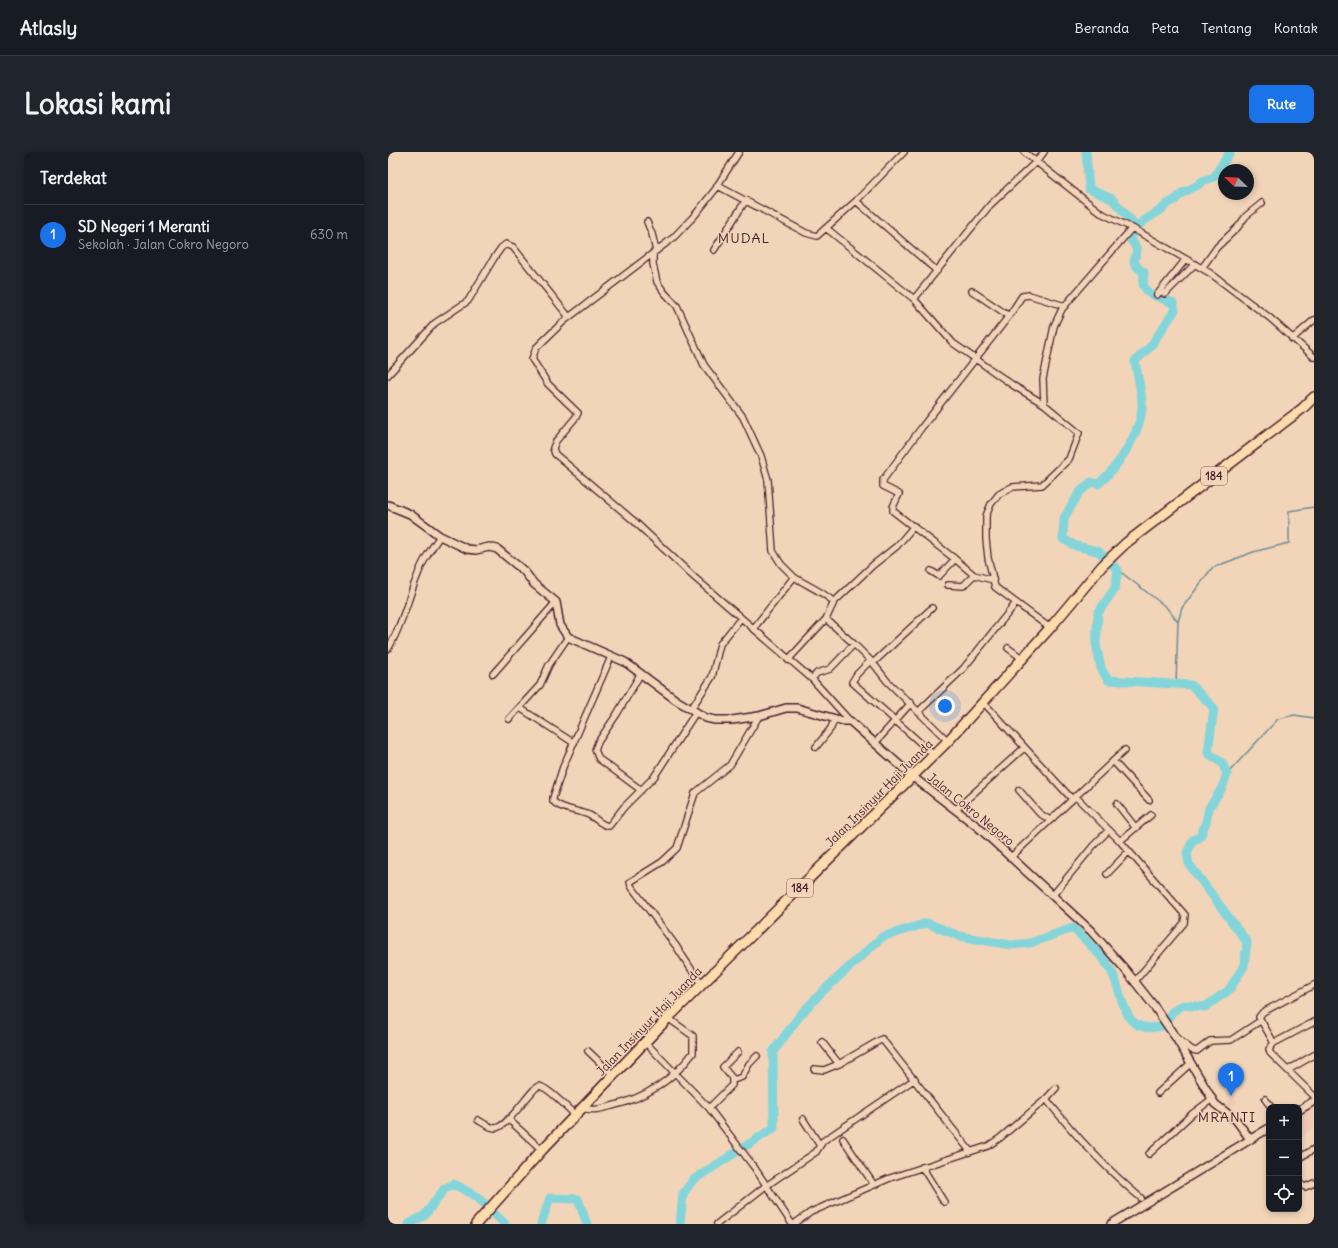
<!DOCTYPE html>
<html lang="id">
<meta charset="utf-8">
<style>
:root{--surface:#171b24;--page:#20242c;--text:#f1f3f6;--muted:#9ea1a6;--line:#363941;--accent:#1a73e8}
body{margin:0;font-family:Delius,sans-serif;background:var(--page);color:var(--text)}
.controls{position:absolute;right:12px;bottom:12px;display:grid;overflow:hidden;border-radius:8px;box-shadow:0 2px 6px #0003}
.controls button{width:36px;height:36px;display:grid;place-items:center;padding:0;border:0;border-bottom:1px solid var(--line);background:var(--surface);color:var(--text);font:20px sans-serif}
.compass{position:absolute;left:830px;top:12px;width:36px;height:36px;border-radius:50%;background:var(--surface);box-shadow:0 2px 6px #0003;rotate:293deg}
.you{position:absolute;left:557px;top:554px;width:14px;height:14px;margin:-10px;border:3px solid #fff;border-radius:50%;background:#1a73e8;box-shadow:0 0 0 6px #1a73e833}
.badge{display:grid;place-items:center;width:26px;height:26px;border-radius:50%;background:var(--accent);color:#fff;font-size:13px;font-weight:700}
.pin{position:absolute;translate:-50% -33px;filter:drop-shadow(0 1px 2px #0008)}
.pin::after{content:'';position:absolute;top:21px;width:14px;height:12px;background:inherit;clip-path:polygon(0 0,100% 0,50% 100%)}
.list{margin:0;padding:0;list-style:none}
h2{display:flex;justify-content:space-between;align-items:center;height:52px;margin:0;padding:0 16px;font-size:17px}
h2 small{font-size:13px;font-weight:400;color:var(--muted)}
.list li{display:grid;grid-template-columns:26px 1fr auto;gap:12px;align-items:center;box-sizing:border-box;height:60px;padding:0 16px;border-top:1px solid var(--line)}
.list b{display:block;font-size:15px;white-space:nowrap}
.list p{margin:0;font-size:13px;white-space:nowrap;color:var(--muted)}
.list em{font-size:13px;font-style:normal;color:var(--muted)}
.icon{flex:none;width:22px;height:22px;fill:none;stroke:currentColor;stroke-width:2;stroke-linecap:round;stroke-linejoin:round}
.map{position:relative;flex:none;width:926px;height:1072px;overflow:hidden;border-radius:8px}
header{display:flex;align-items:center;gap:24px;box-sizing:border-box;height:56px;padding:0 20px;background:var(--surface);border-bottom:1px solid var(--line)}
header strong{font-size:19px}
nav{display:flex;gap:22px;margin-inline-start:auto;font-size:14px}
.intro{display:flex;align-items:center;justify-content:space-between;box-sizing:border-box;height:96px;padding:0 24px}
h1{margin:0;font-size:28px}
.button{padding:10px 18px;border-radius:8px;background:var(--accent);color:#fff;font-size:14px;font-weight:700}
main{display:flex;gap:24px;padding:0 24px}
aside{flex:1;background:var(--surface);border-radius:8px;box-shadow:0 2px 6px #0003}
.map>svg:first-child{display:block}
.built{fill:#efc9b4}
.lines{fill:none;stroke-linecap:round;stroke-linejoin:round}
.stream{stroke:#6d8c94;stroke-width:1.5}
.river{stroke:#84d5da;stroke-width:9}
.minor-casing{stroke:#4a1f2b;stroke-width:8}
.tertiary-casing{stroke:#4a1f2b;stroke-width:10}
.primary-casing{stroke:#4a1f2b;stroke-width:12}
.minor{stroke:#f2d5b9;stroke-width:5.5}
.tertiary{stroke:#f2d5b9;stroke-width:7}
.primary{stroke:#fcdcac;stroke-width:9}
.labels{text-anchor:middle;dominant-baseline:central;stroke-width:3;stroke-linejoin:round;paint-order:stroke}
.shield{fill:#f2d5b9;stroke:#7c5656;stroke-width:1}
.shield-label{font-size:11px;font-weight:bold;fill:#4a1f2b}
.street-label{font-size:12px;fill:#4a1f2b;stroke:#f2d5b9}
.quarter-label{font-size:14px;letter-spacing:1px;fill:#4a1f2b;stroke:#f2d5b9}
</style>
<header>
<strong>Atlasly</strong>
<nav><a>Beranda</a><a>Peta</a><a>Tentang</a><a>Kontak</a></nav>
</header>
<div class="intro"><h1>Lokasi kami</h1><a class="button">Rute</a></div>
<main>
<aside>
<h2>Terdekat<small></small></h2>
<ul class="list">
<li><span class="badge">1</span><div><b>SD Negeri 1 Meranti</b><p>Sekolah · Jalan Cokro Negoro</p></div><em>630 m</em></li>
</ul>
</aside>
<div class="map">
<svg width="926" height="1072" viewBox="0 0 926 1072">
<rect width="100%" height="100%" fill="#f2d5b9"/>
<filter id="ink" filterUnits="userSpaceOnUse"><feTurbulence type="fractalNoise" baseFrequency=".025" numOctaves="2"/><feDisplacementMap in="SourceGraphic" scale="8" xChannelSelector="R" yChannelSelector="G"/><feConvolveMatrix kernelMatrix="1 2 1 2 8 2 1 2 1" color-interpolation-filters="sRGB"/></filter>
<g filter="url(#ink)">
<path class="built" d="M 846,935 L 848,938 L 844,941 L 849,950 L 841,956 L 838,951 L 842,947 L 838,941 Z
M 926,953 L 926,975 L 912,986 L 911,960 Z"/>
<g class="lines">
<path class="stream" d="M 730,418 L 778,455 L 790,470
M 788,532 L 790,470 L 794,456 L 824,416 L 865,400 L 901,391 L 901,359 L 926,355
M 839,622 L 890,567 L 906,563 L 926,566"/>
<path class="river" d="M 698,0 L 701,37 L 724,47 L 750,76
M 21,1072 L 37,1063 L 57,1036 L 66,1032 L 89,1045 L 117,1072
M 153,1072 L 162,1046 L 190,1047 L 199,1072
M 292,1072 L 295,1042 L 305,1028 L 386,976 L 385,900 L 413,862 L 434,840 L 494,785 L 539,771 L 571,784 L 623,793 L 642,791 L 685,776 C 697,788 712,801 721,815 C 738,841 730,885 775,874 L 784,860 L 795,853 L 817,855 L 841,838 L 856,814 L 859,790 L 801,712 L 799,701 L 805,688 L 812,685 L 818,670 L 821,656 L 834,636 L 839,622 L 834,611 L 820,601 L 826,556 L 803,533 L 720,528 L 713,516 L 708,492 L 710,461 L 727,436 L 730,418 L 710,399 L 688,394 L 675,387 L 676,366 L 691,341 L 703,330 L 710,332 C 729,317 753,280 754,255 C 755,245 749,221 747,209 L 762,195 L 787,158 L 785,151 L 761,141 L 755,133 L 756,120 L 750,116 L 746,110 L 749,97 L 741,85 L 754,70 L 773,58 L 779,52 L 787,48 L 794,41 L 810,33 L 814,29 L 826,25 L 842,0"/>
<defs>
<path id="minor" d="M 636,0 L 713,61 L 744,76 L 822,121 L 882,166 L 926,205
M 329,34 L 351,0
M 468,49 L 549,119
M 259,70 L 264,82 L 268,99
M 438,76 L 526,147 L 565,191 L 626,234 L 656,252
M 326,98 L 358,48
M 265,101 L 265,112 L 269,130 L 276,140 L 289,154 L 316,213 L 355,265 L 373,304 L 380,328 L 385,399 L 393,412 L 406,425
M 814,116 L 829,95 L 850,75 L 858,64 L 874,51
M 584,139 L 621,164
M 772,139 L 777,142 L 807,112
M 769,143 L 798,107
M 526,147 L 602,53 L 649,9 L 656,0
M 904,187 L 926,168
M 0,223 L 47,171 L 80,149 L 106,106 L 113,96 L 118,92 L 125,95 L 181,165
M 567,407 L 505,359 L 505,355 L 511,342 L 495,334 L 495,328 L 534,275 L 621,164 L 634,144 L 641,143 L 677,154
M 543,419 L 551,424 L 567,407 L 586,423 L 605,428
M 560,433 L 575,434 L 586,423
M 438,467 L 466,492 L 485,511 L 499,529 L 560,589
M 662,476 L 607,435 L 600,406 L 598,387 L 598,364 L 603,352 L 611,342 L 624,335 L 654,333 L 681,307 L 691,281 L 656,252 L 655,227 L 666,174 L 674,157 L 744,76
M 365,477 L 406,425 C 420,434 434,439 446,450
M 620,496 L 635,507
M 0,497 C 14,474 19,449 29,425 C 34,410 43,397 52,384
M 223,505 L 175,615 L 165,646 L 165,649 C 173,658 190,658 201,663 C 208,666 214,674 221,674 L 236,655 L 266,625 L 308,560
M 400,508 L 438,467 L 446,450 L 485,413 L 509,394 L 526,374
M 482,509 L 469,522 L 464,530 L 546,603
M 485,511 L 544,456
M 253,521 L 229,562 L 210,590 L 207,598 L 211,607 L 253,638
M 105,522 L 168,450
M 424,527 L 429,521 L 442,517 L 466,492
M 596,551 L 684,647
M 132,556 L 186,591
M 303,557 L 324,525 L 332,492 L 353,466
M 530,560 L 575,517 L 628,451
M 121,567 L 152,533 L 161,513 L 180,485
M 462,569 L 424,527 L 307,426 L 246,369 L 167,302 L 165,296 L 168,289 L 188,265 L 190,261 L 160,232 L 144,207 L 148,196 L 176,169 L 285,86 L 307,63 L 330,34 L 418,81 L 429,84 L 468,49 L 516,0
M 488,590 L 523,551
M 428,595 L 443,576 L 447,566
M 725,609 L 761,648
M 631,638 L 651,661 L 662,668
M 687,644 L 731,688 L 797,763 L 796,771 L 747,829
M 729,652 L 748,676
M 568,657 L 636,596
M 732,689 L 763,663
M 623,705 L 737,598
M 719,722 L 741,699
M 665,743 L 705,694 L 721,678
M 313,832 L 288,794 L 243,734 L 242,730 L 274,710 L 289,696 L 307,641 L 342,613 L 371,564
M 926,833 L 875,860 L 871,865 L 886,891 L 881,897 L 882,901 L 926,944
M 790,887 L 804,898 L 809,899 L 822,889 L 843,888 L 872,869
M 257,890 L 321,956 L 366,1015 L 404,1072
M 434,890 L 451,912
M 886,891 L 926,870
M 200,899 L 225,923
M 426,917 L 436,918 L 451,912 L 494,887 L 582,999
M 900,918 L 926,903
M 345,928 L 354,925 L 361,912 L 369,904
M 770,941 L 803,911
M 658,947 L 668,936
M 877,947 L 883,955
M 194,956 C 205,959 213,957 224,954 C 257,946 284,929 305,901 L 305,884 L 280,866
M 321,956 L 344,933 L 344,926 L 335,915 L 350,900
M 120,967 L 154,998
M 415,967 L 431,992
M 90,968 C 95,971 102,976 107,976 C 121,975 144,935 151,934 C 158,934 181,957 187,963
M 455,987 L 486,1033
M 761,1002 L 804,962 L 824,947
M 911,1006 L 926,997
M 534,1015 L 556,1050
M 911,1031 L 917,1035 L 926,1031
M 329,1072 L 375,1036 L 428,1000 L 435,989 L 527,927
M 406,1072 L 423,1060 L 502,1026 L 600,994 L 612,986 L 658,947 C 686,982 718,1017 753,1046"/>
<path id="tertiary" d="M 0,353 L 22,362 L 52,384 L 79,397 L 88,398 L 101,395 L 109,397 L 136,419 L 146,432 L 168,450 L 172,473 L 180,485 L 237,510 L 288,548 L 318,566 L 327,568 L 344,568 L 371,564 L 398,556 L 409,556 L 455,569 L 462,569 L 525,625 L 590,675 L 703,779 L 736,816 L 766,854 L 788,886 L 827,952 L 848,968 L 862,987
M 911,958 L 926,949
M 723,1072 L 881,976"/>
<path id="primary" d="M 88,1072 L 154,998 L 280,866 L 560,589 L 662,476 L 714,414 L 738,391 L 915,256 L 926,245"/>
</defs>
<use href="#minor" class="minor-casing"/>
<use href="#tertiary" class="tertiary-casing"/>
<use href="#primary" class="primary-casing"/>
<use href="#minor" class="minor"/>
<use href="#tertiary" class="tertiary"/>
<use href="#primary" class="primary"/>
</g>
</g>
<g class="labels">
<g class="shield">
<rect x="813" y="315" width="26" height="18" rx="3"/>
<rect x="399" y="727" width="26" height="18" rx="3"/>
</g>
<g class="shield-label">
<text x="826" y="324">184</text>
<text x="412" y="736">184</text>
</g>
<g class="street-label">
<text transform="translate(491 641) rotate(-45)">Jalan Insinyur Haji Juanda</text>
<text transform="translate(583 657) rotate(39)">Jalan Cokro Negoro</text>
<text transform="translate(261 869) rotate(-46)">Jalan Insinyur Haji Juanda</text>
</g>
<g class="quarter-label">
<text x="356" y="86">MUDAL</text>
<text x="839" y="965">MRANTI</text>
</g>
</g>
</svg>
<div class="controls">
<button>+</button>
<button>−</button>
<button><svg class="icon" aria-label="locate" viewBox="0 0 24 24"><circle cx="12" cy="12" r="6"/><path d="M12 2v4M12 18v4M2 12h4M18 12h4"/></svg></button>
</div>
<svg class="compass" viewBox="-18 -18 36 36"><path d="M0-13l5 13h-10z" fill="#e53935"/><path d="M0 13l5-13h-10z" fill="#9ea1a6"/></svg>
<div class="you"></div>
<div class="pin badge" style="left:843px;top:944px">1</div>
</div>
</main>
